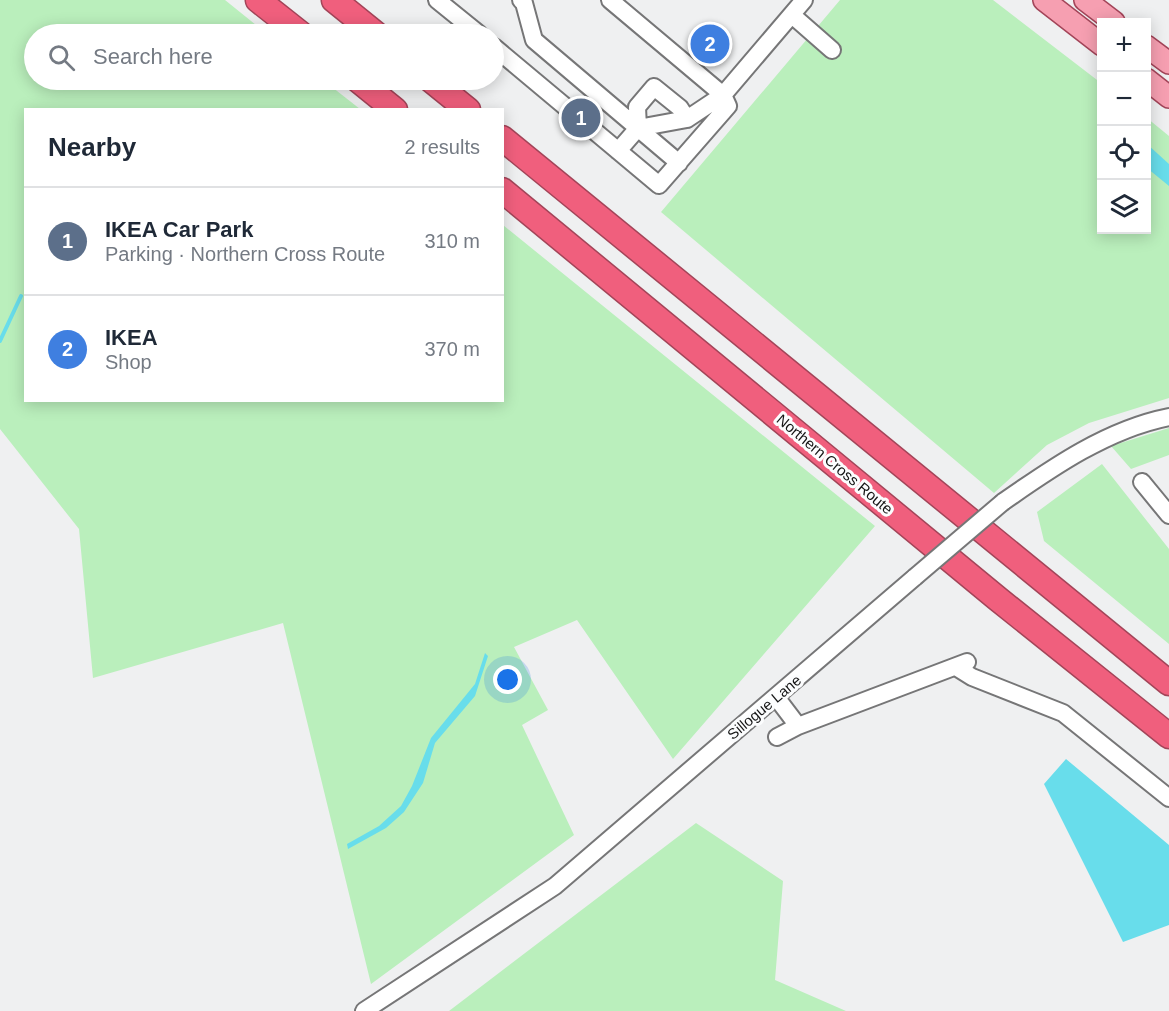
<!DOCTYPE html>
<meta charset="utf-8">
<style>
:root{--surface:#fff;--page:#f2f2f3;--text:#1f2937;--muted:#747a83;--line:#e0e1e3;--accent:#106168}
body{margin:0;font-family:Helvetica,sans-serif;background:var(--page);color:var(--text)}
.controls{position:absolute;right:18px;top:18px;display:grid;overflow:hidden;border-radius:0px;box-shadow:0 3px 15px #0003}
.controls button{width:54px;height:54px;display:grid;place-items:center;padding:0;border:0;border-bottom:2px solid var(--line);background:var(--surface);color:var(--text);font:30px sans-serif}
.you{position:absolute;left:508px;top:680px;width:21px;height:21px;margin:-15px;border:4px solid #fff;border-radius:50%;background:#1a73e8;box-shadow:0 0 0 9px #1a73e833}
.badge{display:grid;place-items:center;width:39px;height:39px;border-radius:50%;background:var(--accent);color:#fff;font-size:20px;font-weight:700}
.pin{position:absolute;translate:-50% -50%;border:3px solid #fff;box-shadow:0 2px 6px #0006}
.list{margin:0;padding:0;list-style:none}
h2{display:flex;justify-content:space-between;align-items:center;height:78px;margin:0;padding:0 24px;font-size:26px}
h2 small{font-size:20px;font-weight:400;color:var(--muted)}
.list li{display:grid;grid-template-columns:39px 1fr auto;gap:18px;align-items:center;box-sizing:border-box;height:108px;padding:0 24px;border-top:2px solid var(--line)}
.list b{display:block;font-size:22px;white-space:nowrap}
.list p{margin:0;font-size:20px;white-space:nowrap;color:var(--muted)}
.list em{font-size:20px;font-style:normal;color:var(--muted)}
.icon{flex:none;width:33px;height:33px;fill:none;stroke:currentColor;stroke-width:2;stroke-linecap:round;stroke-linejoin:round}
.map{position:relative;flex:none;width:1169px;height:1011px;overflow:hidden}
.search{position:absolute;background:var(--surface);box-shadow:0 3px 15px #0003;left:24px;top:24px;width:480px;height:66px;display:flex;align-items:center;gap:15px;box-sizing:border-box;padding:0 21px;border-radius:33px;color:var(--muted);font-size:22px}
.panel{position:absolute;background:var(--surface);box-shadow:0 3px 15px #0003;left:24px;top:108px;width:480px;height:294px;border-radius:0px}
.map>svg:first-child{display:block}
.green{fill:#baefbc}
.water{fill:#68ddeb}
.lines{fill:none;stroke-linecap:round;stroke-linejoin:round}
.stream{stroke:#68ddeb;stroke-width:4}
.minor-casing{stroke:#767677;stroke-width:20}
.major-casing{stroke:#a34559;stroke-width:24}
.highway-casing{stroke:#a34559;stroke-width:27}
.minor{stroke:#fff;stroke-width:16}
.major{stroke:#f69fb1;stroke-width:21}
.highway{stroke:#f05f7d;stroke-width:24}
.minor-bridge-casing{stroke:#767677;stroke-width:20;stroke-linecap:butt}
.minor-bridge{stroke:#fff;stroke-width:16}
.labels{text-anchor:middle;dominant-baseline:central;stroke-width:6;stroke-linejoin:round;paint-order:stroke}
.street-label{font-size:15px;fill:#151515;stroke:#fcfdfe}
</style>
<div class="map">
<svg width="1169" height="1011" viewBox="0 0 1169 1011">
<rect width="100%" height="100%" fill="#eff0f1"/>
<path class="green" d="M 0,0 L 225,0 L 267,34 L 34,34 L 34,80 L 323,80 L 360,109 L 26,110 L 26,400 L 502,400 L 503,225 L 875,526 L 673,759 L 577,620 L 514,647 L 548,710 L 522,725 L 574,835 L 371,984 L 283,623 L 93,678 L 79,529 L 0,429 Z
M 840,0 L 993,0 L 1101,83 L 1102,230 L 1146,230 L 1147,118 L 1169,136 L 1169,398 L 1089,423 L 1047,445 L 994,493 L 661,212 Z
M 1169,428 L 1169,455 L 1131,469 L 1111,446 Z
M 1102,464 L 1169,549 L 1169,644 L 1044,541 L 1037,512 Z
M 696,823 L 783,881 L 775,980 L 846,1011 L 449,1011 Z"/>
<path class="water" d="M 1147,144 L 1169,164 L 1169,186 L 1147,168 Z
M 485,653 L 488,656 L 475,696 L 435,743 L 423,783 L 404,812 L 386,828 L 348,849 L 347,844 L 379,826 L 401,806 L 412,786 L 431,738 L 475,684 Z
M 1066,759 L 1169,845 L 1169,925 L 1123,942 L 1044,784 Z"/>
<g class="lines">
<path class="stream" d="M 0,341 L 21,296"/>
<defs>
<path id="minor" d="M 437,0 L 479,34
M 521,0 L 524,3 L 534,40 L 679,163
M 610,0 L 723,95 L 687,119 L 638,128 L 618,151
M 792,15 L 832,50
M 494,47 L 659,185 L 728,106 L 723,95 L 804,0
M 638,128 L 637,107 L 654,87 L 680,108 L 687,119
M 1142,482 L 1169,515
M 1003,502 C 1053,467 1108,429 1169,417
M 956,667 L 972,677 L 1063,713 L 1169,798
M 776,697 L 798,726
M 777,737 L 798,726 L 967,662
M 364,1011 L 555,886 L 915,577"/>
<path id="major" d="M 1044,0 L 1102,45
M 1085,0 L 1114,22
M 1146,46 L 1169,63
M 1146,79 L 1169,97"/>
<path id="highway" d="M 258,0 L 301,34
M 334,0 L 376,34
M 358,80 L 395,110
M 431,80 L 468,110
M 502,138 L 1169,683
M 502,190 L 998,599 L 1169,736"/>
</defs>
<use href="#minor" class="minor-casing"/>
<use href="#major" class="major-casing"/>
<use href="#highway" class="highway-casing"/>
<use href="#minor" class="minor"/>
<use href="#major" class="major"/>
<use href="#highway" class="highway"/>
<defs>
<path id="minor-bridge" d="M 915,577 L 1003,502"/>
</defs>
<use href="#minor-bridge" class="minor-bridge-casing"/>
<use href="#minor-bridge" class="minor-bridge"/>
</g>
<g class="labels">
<g class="street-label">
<text transform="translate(835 464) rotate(40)">Northern Cross Route</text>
<text transform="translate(764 707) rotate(-40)">Sillogue Lane</text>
</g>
</g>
</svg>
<div class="controls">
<button>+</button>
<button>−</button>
<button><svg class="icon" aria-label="locate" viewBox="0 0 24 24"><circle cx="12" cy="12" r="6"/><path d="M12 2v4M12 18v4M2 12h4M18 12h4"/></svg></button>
<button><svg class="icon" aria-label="layers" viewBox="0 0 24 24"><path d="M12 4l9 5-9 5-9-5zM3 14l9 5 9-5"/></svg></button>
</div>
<div class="you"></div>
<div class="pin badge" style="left:581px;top:118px;background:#5c6f8a">1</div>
<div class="pin badge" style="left:710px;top:44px;background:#3f7fe0">2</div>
<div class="search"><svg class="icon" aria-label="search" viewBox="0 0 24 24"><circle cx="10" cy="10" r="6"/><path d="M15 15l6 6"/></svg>Search here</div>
<section class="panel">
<h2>Nearby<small>2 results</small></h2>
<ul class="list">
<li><span class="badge" style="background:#5c6f8a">1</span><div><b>IKEA Car Park</b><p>Parking · Northern Cross Route</p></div><em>310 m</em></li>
<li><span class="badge" style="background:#3f7fe0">2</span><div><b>IKEA</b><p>Shop</p></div><em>370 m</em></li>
</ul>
</section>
</div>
